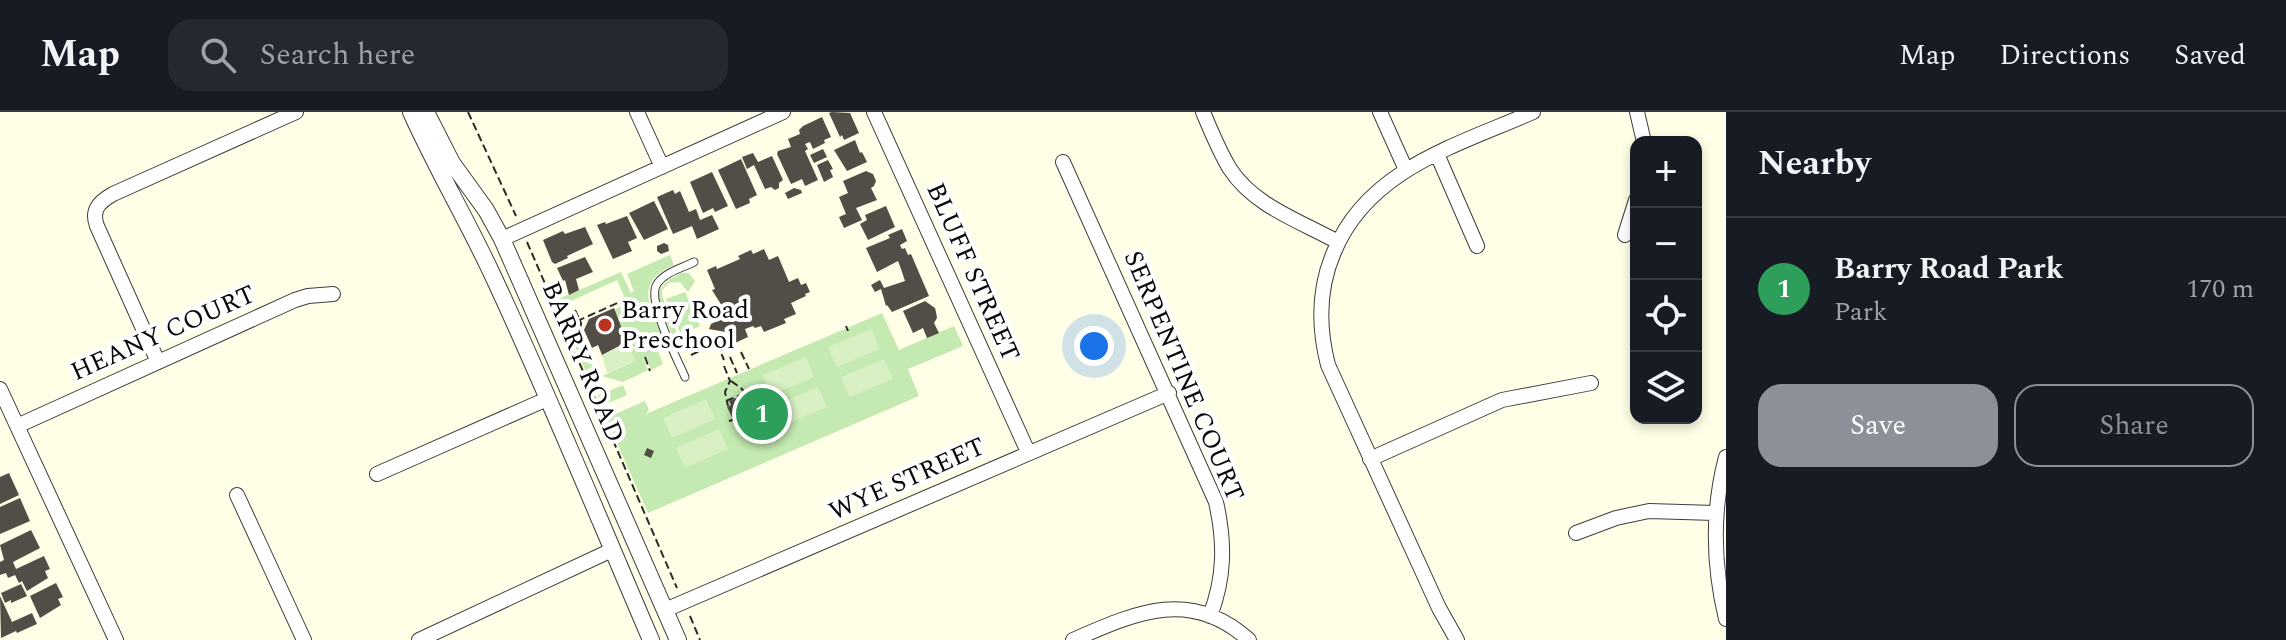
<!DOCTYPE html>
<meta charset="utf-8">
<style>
:root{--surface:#171b24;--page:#242831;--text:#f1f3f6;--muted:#9ea1a6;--line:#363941;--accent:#8c9099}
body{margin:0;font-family:Spectral,serif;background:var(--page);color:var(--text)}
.controls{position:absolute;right:24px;top:24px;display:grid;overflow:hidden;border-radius:16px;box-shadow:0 4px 12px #0003}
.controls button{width:72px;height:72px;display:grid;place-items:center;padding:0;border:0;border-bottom:2px solid var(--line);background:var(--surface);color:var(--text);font:40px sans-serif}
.you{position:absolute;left:1094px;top:234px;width:28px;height:28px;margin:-20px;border:6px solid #fff;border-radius:50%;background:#1a73e8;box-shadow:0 0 0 12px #1a73e833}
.badge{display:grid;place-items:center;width:52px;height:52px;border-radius:50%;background:var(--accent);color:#fff;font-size:26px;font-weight:700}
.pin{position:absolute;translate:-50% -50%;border:4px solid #fff;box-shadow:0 2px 8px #0006}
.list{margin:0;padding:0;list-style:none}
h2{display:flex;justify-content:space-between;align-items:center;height:104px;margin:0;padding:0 32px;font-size:34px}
h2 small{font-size:26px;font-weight:400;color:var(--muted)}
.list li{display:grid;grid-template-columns:52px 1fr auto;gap:24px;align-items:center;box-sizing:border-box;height:144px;padding:0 32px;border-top:2px solid var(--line)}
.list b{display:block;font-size:30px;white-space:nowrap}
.list p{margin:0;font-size:26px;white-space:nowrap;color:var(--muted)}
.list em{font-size:26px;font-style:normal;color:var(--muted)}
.actions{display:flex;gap:16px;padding:24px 32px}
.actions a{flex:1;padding:18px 0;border:2px solid var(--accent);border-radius:24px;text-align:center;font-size:28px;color:var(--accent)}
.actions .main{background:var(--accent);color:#fff}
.icon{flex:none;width:44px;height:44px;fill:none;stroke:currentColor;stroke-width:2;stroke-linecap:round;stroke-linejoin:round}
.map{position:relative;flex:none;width:1726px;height:528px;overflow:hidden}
header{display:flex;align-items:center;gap:48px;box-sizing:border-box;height:112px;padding:0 40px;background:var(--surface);border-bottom:2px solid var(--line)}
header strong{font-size:38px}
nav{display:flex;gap:44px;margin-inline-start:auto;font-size:28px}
.search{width:560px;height:72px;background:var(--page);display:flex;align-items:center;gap:20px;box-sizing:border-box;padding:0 28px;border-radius:24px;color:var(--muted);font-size:30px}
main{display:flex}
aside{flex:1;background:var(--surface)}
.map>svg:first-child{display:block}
.green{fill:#c4e9b1}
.pitch{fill:#d8f0c3}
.building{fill:#524d46}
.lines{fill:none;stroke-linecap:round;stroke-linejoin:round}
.service-casing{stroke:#3d3d3d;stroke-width:9}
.minor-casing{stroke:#3d3d3d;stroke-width:16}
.tertiary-casing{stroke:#3d3d3d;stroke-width:18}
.path{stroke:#2c2c2c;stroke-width:2;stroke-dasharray:8 4;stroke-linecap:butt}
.service{stroke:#fff;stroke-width:7}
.minor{stroke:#fff;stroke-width:14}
.tertiary{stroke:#fff;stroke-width:16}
.poi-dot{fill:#bb3421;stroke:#fff;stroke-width:3}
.labels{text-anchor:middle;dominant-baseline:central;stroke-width:8;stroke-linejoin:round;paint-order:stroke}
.street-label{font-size:26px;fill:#0a0a0a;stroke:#fff}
.poi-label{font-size:26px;fill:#0a0a0a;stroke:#fff;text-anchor:start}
</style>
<header>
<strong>Map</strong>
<div class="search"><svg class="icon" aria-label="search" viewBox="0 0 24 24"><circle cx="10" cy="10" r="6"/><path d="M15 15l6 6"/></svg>Search here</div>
<nav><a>Map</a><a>Directions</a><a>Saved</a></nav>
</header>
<main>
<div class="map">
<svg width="1726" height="528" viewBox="0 0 1726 528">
<rect width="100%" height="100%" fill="#fffee6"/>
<path class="green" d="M 670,143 L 674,153 C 631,171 652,200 665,231 L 657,236 L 663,252 L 651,258 L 646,245 L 643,246 L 648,258 L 623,270 L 602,264 L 635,249 L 614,198 L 627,191 L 617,168 L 558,195 L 556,188 L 621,160 L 631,181 L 634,179 L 627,162 Z
M 681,161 L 689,161 L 695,169 L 688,180 L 680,170 L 669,171 L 662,178 L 662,184 L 679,226 L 675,228 C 661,197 642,180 681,161 Z
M 685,180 L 700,214 L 681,223 L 666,187 Z
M 882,201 L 899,238 L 954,214 L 963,234 L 908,257 L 919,284 L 648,401 L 606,306 L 645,289 L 649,298 L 646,302 Z
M 577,211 L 578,220 L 598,265 L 590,269 L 569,220 L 572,218 L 570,214 Z
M 623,273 L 627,283 L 601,294 L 597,284 Z"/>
<path class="pitch" d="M 871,217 L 880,237 L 837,255 L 828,235 Z
M 628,232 L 635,249 L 607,261 L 602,243 Z
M 806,245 L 814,265 L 771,283 L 762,263 Z
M 884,247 L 893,267 L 849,285 L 841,265 Z
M 818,275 L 827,295 L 784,313 L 775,293 Z
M 706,287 L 715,307 L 672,326 L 663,306 Z
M 719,317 L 728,337 L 685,356 L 676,336 Z"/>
<path class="building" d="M 832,0 L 850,1 L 859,21 L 844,28 L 842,23 L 840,25 L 829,1 Z
M 822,5 L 831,25 L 824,28 L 825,31 L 813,37 L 810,30 L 805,32 L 808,37 L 805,39 L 818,68 L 805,74 L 802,67 L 791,72 L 777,42 L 778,39 L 791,35 L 788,27 L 800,22 L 799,18 L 803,14 Z
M 855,28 L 860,41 L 862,40 L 867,50 L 847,59 L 834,38 Z
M 823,37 L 827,45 L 814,51 L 810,43 Z
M 753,41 L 758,50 L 772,44 L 783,68 L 779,71 L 779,76 L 775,78 L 771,75 L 765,77 L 754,53 L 747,57 L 742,45 Z
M 741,47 L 757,83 L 749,87 L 750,91 L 736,97 L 718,58 Z
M 828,48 L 833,57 L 830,58 L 833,65 L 824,70 L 817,53 Z
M 866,59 L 873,62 L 876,69 L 874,74 L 871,76 L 877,88 L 856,96 L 862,108 L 844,116 L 839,105 L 846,102 L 839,85 L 848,81 L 843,69 Z
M 712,60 L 728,94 L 715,100 L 713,96 L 703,101 L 690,70 Z
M 794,76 L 801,78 L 802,81 L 788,87 L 785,81 Z
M 673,78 L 675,82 L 680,79 L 689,100 L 696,97 L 700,108 L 712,103 L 719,117 L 697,127 L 692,114 L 673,122 L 657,85 Z
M 654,89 L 668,117 L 644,128 L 629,101 Z
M 886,94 L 895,115 L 868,128 L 860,112 L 867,108 L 865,103 Z
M 627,104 L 637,126 L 628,130 L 632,139 L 613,147 L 597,113 L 605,110 L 606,112 Z
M 585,115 L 593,132 L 567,144 L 568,146 L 555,152 L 552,150 L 543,128 L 563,119 L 565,122 Z
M 902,117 L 907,129 L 900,133 L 902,137 L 905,136 L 908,143 L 911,142 L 929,184 L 892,200 L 887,193 L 886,194 L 881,177 L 875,180 L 871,173 L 880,168 L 884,176 L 905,169 L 901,157 L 898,149 L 877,160 L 866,136 L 890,126 L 888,123 Z
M 664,131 L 668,133 L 669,139 L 661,142 L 657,139 L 657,134 Z
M 764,137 L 769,148 L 778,144 L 789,170 L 798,166 L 801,173 L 806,171 L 810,180 L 805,182 L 806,184 L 791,191 L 796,202 L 784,207 L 786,211 L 764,220 L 761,214 L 755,216 L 753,214 L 745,217 L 748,225 L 735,231 L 731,221 L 709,217 L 711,212 L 723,206 L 724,203 L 722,194 L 712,178 L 715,177 L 707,158 L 716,154 L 717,157 L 740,147 L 738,144 L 751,138 L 753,142 Z
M 585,145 L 593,160 L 576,167 L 579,178 L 569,183 L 565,168 L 563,169 L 557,156 Z
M 925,189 L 935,196 L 936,200 L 937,206 L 934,211 L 939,221 L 927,226 L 923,216 L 913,221 L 903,199 Z
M 614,196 L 627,230 L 602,243 L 598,233 L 592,236 L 584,218 L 589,207 Z
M 745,282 L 747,286 L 751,284 L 755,294 L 756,297 L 752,299 L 757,310 L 742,317 L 737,306 L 733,307 L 727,295 L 731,293 L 729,289 Z
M 647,336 L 654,339 L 651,346 L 644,343 Z
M 9,361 L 19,383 L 0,392 L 0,365 Z
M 20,386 L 30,409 L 0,422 L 0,395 Z
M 31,418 L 40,436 L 13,450 L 16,457 L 44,444 L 50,457 L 45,459 L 48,466 L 27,479 L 22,469 L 19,471 L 15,463 L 8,466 L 6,461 L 0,463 L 0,450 L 4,448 L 0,433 Z
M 56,471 L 63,485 L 58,487 L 61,493 L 40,506 L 30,484 Z
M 21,472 L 27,484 L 11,491 L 11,488 L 5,491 L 1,481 Z
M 0,484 L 12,510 L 32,501 L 37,512 L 17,521 L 16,519 L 1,526 Z"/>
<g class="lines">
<defs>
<path id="service" d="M 685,265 C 677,246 646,188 657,172 C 665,160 682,156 694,150"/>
<path id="minor" d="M 637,0 L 662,55
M 874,0 L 1028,340
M 1203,0 C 1211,19 1219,39 1230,57 C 1254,94 1300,109 1338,130
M 1380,0 L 1406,58
M 1637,0 L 1644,30
M 1437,42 L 1477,134
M 1063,50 L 1216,390 C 1225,430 1225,465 1210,504
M 1625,123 L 1636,88
M 502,127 L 783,0
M 158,250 L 97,114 C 91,98 99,90 113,82 L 296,0
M 0,277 L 116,528
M 17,314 L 295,188 L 308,184 L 333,182
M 1726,345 C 1712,398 1713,453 1726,507
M 1370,347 L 1502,288 L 1591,271
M 377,362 L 547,287
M 237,383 L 304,528
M 1576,421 L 1616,406 L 1649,399 L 1715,401
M 665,498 L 1169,281
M 419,528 L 612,438
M 1073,528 C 1135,501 1190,475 1249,528
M 1457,528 L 1439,496 L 1328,253 C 1318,214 1318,177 1334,140 C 1368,57 1458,33 1533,0"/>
<path id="tertiary" d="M 411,0 C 436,56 467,108 493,164 C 549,284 599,407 651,528
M 426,0 L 452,51 L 486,98 L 502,127 L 678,528"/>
</defs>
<use href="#service" class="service-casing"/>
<use href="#minor" class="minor-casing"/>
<use href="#tertiary" class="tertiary-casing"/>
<path class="path" d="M 468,0 L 516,104
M 527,130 L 677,476
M 575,198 L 581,211 L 580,221 L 599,266
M 566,214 L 622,189
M 846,214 L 848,219
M 717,231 L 724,248
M 741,240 L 749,257
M 691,243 L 726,227
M 645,245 L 650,259
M 730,245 L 737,261
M 724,254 L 730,269 L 725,280 L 728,294
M 731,269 L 741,276 L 749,285
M 726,289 L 745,281
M 755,294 L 762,294
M 729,309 L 736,307 L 741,318 L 758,311 L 754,298
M 690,504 L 700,528"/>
<use href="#service" class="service"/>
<use href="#minor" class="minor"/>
<use href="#tertiary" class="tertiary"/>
</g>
<circle class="poi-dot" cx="605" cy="213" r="8"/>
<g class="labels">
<g class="street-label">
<text transform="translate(973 160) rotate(66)">BLUFF STREET</text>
<text transform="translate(163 221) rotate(-24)">HEANY COURT</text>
<text transform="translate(583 250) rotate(67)">BARRY ROAD</text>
<text transform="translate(1184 264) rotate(67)">SERPENTINE COURT</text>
<text transform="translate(907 367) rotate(-24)">WYE STREET</text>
</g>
<g class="poi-label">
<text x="621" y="198">Barry Road<tspan x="621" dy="30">Preschool</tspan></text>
</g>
</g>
</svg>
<div class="controls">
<button>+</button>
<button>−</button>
<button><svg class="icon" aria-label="locate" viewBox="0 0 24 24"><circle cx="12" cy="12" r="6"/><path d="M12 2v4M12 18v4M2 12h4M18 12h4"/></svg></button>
<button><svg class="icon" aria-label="layers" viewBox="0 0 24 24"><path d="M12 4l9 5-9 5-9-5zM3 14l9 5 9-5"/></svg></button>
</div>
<div class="you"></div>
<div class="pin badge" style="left:762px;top:302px;background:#2e9e5b">1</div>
</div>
<aside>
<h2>Nearby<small></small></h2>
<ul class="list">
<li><span class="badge" style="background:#2e9e5b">1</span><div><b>Barry Road Park</b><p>Park</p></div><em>170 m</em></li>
</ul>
<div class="actions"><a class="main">Save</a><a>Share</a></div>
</aside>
</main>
